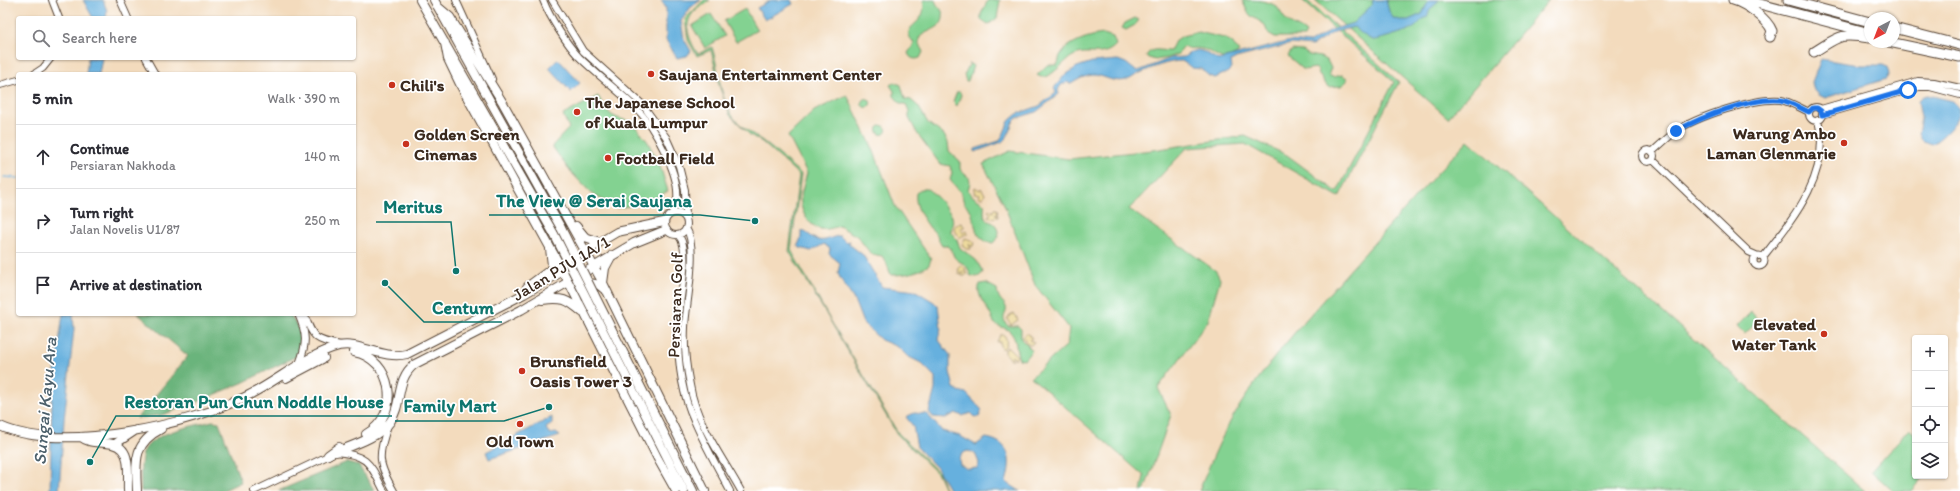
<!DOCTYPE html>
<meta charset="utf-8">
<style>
:root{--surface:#fff;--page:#f7f7f7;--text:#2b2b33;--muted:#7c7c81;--line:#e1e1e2}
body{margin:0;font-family:Itim,sans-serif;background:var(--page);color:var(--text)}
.controls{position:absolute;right:12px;bottom:12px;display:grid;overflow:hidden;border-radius:4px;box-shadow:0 1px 3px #0004}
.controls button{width:36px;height:36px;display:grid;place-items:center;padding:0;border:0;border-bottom:1px solid var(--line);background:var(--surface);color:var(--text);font:20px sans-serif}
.compass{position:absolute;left:1864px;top:12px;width:36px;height:36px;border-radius:50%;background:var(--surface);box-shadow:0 1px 3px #0004;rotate:222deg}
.stop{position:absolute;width:12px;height:12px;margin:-9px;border:3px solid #1a73e8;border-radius:50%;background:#fff}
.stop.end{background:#1a73e8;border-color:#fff;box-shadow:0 1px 4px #0008}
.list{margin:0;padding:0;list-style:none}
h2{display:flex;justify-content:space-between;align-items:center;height:52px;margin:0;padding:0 16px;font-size:17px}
h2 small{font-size:13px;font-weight:400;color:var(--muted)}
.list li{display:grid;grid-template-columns:26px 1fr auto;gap:12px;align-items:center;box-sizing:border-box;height:64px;padding:0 16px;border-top:1px solid var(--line)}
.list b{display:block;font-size:15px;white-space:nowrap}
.list p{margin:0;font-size:13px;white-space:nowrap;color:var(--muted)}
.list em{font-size:13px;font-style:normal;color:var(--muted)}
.icon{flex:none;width:22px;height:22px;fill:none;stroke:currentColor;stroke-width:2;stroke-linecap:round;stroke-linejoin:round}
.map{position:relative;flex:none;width:1960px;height:491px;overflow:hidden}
.search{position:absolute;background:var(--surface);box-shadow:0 1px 3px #0004;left:16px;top:16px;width:340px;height:44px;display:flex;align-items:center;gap:10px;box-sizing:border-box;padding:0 14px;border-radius:4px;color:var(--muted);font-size:15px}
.panel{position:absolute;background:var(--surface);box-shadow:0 1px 3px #0004;left:16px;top:72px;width:340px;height:244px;border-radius:4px}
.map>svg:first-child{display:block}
.green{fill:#83d291;stroke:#5f7e58}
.forest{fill:#6ab47b;stroke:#526f4c}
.sand{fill:#eeda9e;stroke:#94825e}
.water{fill:#66b0de;stroke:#506d7e;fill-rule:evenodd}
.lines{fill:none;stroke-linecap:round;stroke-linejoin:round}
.stream{stroke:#66b0de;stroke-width:1.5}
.minor-casing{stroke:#574536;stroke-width:8}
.major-casing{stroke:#574536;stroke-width:10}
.highway-casing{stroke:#574536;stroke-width:11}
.minor{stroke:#fff;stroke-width:6}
.major{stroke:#fff;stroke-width:8}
.highway{stroke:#fff;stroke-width:9}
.major-bridge-casing{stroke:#574536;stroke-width:10;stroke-linecap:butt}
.major-bridge{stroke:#fff;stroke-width:8}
.route{stroke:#1a73e8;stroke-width:5}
.poi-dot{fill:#c8321e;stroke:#fff;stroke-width:1.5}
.labels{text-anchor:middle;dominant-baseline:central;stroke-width:3.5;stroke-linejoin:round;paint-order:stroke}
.poi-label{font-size:17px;font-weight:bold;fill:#3b2a1e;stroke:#fff;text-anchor:start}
.street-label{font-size:17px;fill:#3b2a1e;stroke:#fff}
.water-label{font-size:18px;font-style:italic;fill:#4c606b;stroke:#fff}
.leader{fill:none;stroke:#0f766e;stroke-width:1.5}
.callout-dot{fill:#0f766e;stroke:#fff;stroke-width:1.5}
.callout-label{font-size:18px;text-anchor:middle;font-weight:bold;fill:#0f766e;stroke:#fff;stroke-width:3.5;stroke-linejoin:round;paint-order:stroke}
</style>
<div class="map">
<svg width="1960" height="491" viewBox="0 0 1960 491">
<rect width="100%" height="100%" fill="#fff"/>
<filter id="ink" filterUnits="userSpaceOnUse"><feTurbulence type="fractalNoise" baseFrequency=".025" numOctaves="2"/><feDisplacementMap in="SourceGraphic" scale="8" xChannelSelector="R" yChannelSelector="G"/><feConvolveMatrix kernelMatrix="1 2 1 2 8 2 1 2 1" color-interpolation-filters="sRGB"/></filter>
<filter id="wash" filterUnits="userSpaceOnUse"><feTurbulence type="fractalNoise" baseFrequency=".012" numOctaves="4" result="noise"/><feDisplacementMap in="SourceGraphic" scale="16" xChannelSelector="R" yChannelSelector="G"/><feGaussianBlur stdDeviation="0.9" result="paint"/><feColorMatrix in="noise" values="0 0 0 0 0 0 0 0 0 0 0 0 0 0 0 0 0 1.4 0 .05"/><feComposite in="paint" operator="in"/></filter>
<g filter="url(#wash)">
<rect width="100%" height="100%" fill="#f3dbbd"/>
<path class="green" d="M 704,0 L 710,0 C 706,4 701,5 697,9 C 681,22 689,40 698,54 L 712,47 C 719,69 719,94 731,114 C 739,126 753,134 764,142 C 777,152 788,163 801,174 L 791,250 L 829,318 L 898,433 L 939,473 L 946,491 L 938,474 L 897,434 L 789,251 L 799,175 L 762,142 L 750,135 L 730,115 L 720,88 L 711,50 L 697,56 L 688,40 L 685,19 Z
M 923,0 L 935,0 C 936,6 942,8 943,14 C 945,30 926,29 919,38 L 919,44 L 923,52 L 920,58 C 915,60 910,59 908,53 L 914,44 C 913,41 910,38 909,36 C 906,23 928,24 923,0 Z
M 988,0 L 1000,0 L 997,18 L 988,25 L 981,20 L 981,14 Z
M 1242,0 C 1254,0 1269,0 1277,7 C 1281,12 1283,17 1288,22 C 1293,26 1301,28 1306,33 L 1304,37 L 1275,37 L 1268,33 L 1264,24 L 1251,16 L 1247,11 Z
M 1302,0 L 1306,0 L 1399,82 L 1339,197 L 1245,144 L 1187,148 L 1129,209 L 1216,271 L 1220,279 L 1208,321 L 1158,388 L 1171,415 L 1144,491 L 1141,491 L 1144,476 L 1031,377 L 1067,345 L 1069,328 L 1035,285 L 1004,204 L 983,164 L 1010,151 L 1069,159 L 1153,150 L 1245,136 L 1287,155 L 1337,192 L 1394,82 Z
M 1315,0 L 1549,0 L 1448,118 Z
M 745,9 L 757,30 L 736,42 L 724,21 Z
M 711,14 L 725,36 L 705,48 L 692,26 Z
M 1135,18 L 1139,20 L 1135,25 L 1126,30 L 1122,28 L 1125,23 Z
M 1198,32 L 1224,38 L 1232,42 L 1239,52 C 1220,67 1217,51 1202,49 C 1195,47 1191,50 1184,47 L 1178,54 L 1167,58 L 1155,60 L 1146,57 C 1150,46 1161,51 1170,51 L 1175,41 L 1182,36 Z
M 1104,34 L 1113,37 L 1116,45 C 1102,60 1089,48 1073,56 C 1063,61 1048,84 1037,75 L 1047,65 L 1057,65 C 1060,61 1058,58 1061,54 C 1068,42 1091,35 1104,34 Z
M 1292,50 L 1303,51 L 1309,55 L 1320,57 L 1327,60 L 1331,68 L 1329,73 L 1330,76 L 1333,77 L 1342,75 L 1347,78 L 1347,81 L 1341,86 L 1328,87 L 1319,75 L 1318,70 L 1315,68 L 1304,70 L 1288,56 Z
M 970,63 L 973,66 L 968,81 L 966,81 L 964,75 Z
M 894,82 L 901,85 L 905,99 L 911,100 L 918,106 L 928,123 L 944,135 L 948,142 L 949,151 L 960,161 L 960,169 C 967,179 973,174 968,190 L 971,195 L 984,204 C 985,208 983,213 985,217 C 989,226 996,216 999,237 L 993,243 L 984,241 L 977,233 L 971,211 L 964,203 L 961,193 L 950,180 L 952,173 L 950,166 L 940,164 L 917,133 L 909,118 L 909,111 L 906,104 L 901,104 L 894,96 L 894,91 L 890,85 Z
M 957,92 L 960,92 L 961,95 L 957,106 L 953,102 Z
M 847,95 L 873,149 L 895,206 L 931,259 L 929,265 C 917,273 905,275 891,275 L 886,262 L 882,256 L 871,254 L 857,236 L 839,226 C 833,228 827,230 821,229 C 808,226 799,209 801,197 C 802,189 805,181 807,173 L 788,136 L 814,111 Z
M 598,96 C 608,113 610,118 631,121 L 648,142 L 661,169 L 668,191 L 647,203 L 617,208 L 592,194 L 569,170 L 552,146 L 569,128 L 563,115 Z
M861.5 103a4.5 4.5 0 1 1 9 0a4.5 4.5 0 1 1-9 0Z
M877.5 130a4.5 4.5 0 1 1 9 0a4.5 4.5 0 1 1-9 0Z
M 1468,140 L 1865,491 L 1199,491 C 1212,459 1225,427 1244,399 C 1272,357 1306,319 1340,281 C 1382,234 1424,187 1468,140 Z
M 921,189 C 923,189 925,189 927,189 C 933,191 951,212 952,217 C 954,221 951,227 951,232 L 957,240 L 960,248 L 976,260 L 983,272 C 979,278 976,278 970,275 C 967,258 954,266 952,250 L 948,246 L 942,246 C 939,242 939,239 937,235 C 935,232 932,230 930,228 C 923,218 914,206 916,193 Z
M 986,283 L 997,289 C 998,301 1004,301 1006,307 C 1008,315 999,316 1008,326 L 1018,326 L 1021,329 L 1021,339 L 1032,350 L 1024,360 L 1019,359 C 1015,349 1018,338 1008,330 C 1004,327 998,327 994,323 C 991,310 974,296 980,284 Z
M 1751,312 L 1759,320 L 1745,334 L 1737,326 Z
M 1909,429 L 1915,434 L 1915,476 L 1924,476 L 1911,491 L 1893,491 L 1871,471 Z"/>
<path class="forest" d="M 138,314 L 290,314 L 301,333 L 299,355 L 242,383 L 193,404 L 162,415 L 137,418 L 188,356 Z
M 212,421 L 219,422 L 241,482 L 222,491 L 141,491 C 141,480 140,468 142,457 C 146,432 192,427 212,421 Z
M 347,462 L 358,465 L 375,491 L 278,491 Z"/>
<path class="sand" d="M 975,187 L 980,190 L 981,188 L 985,194 L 982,198 L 979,197 L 980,194 L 974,193 Z
M 994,209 L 997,209 L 998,213 L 995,214 L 998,215 L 998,217 L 990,218 L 988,216 L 991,214 L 988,211 L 990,210 L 993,212 Z
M 961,223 L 965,227 L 960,228 L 963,232 L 967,231 L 968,234 L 963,235 L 961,238 L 955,232 L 954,226 Z
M 965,238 L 972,240 L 975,243 L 972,247 L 969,244 L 971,249 L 967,249 L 962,245 Z
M 961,265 L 966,269 L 964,272 L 967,273 L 965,276 L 962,276 L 962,272 L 961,275 L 959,274 L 958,267 Z
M 1014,313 L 1018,320 L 1011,325 L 1007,319 L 1010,315 Z
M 1027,333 L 1032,338 L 1029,340 L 1034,342 L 1031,345 L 1025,343 L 1025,339 L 1022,338 Z
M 1000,335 L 1004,335 C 1008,340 1007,344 1003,349 L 1000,346 L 1000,342 L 997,342 Z
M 1008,347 L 1017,356 L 1015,359 L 1012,356 L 1012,360 L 1005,353 L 1005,349 Z"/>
<path class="water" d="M 83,0 L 103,0 L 107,11 L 106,18 L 93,18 Z
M 661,0 L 701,0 L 691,7 L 681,21 L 684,39 L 691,51 L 687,56 L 677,58 L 666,40 L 666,8 Z
M 771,0 L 791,0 L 793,4 L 765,20 L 757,8 Z
M 1373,0 L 1386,0 L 1389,11 L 1393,18 L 1400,20 L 1408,20 L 1422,14 L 1429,0 L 1439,0 L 1430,10 L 1427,17 C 1420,20 1420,23 1415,27 C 1412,30 1376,41 1373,40 C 1366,38 1360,32 1354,27 L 1334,32 L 1312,46 L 1291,44 L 1236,58 L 1231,61 L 1232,68 L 1228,72 L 1215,78 L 1209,76 L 1201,69 L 1192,68 L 1182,61 C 1168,61 1151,68 1138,74 C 1134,76 1131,79 1127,80 C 1103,85 1101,64 1071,84 L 1067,82 L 1061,85 L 1058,90 L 1059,94 L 1036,112 L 1017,118 L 1013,122 L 1007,137 L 1002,142 L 975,152 L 975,149 L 999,141 L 1003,135 L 1009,121 L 1017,114 L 1039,106 L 1056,93 L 1054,88 L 1064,76 L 1077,67 L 1092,62 L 1118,60 L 1126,63 L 1136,71 L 1141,70 L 1171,58 L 1184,57 L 1191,52 L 1198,50 L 1205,52 L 1218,60 L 1290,41 L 1310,43 L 1331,30 L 1353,23 L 1372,5 Z
M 88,58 L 102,58 L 99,74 L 86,74 Z
M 558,59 L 580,83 L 571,92 L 549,68 Z
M 1821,59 L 1860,65 L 1883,65 L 1887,67 L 1889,74 L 1886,79 L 1825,98 L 1819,95 L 1813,88 L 1812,82 Z
M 1928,95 L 1953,101 L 1960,109 C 1960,121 1942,138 1932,144 L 1921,140 L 1918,134 L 1921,118 L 1918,100 L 1923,96 Z
M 801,231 C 807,231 811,238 818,240 C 826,242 832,236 840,236 L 846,242 L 850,241 L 849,244 L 863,255 L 882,287 L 916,291 L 934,302 L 938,306 L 941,328 L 938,339 L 950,355 L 950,372 L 954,388 L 959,391 L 966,393 L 982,410 L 979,417 L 975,417 L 971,413 L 962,416 L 956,413 L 946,418 L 933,417 L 929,412 L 935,389 L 935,377 L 921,363 L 907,356 L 898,347 L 881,340 L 863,323 L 854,300 L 840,278 L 838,273 L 840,263 L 829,254 L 830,249 L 824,244 L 811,251 L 800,248 L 798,245 L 801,238 Z
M 63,314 L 73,314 L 74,329 L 64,420 L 59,491 L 50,491 L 52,393 Z
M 914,413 L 927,414 L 942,431 L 960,436 L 976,445 L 986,438 C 1012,442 1012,462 1006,482 L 1020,491 L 950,491 L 937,468 L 917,447 L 913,426 L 906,417 ZM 968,451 L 975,453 L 979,463 L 977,468 L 968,469 L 960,465 L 959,459 L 962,453 Z
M 552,417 L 552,424 L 546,428 L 548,432 L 551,434 L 556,433 L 560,436 L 489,459 L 486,452 Z"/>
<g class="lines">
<path class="stream" d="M 4,177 L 18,178"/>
</g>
</g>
<g filter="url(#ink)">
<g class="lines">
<defs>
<path id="minor" d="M 52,0 L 59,18
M 120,0 L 128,18
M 456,0 L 492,79
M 543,0 C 550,18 566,43 579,57 C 597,75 618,90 636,108 C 653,125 680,174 677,199 C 676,203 673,208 672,213
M 552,0 L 583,51 L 642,104 L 666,137 L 679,166 L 685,190 L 686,218
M 146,58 L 155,74
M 34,74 L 43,68 L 51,58
M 0,85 L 18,80
M1809 114a7 7 0 1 1 14 0a7 7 0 1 1-14 0Z
M 1821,109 L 1918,81 L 1934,82 L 1960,88
M 1822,115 L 1919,87 L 1930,87 L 1960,95
M1642 156a6 6 0 1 1 12 0a6 6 0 1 1-12 0Z
M 1652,152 C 1660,145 1667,138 1675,132 C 1695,117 1756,97 1781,100 C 1791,102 1800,108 1809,112
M 1653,160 L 1749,252 L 1758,256
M665 224a11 11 0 1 1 22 0a11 11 0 1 1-22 0Z
M 686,228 C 699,247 686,303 685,327 C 684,346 686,366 690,385 C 696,423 723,458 741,491
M 678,235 C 692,248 679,302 678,321 C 677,354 680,390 694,420 C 704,444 718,468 730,491
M1753.5 261a5.5 5.5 0 1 1 11 0a5.5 5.5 0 1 1-11 0Z
M 1763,257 C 1793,219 1832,173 1818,120
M 298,314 C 307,334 307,344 299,364
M 304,314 C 314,339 314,340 341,345
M 388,425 C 378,457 377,462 394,491
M 254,491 L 336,452 C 369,455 370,464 384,491"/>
<path id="major" d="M 420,0 L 554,234
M 434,0 L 561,228
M 437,6 L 450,17 L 503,103 L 603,283 L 705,491
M 445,43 L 448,59 L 461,86 L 563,271 L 658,459 L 676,491
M 576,226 L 585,237 L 600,242
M 603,283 L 605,268 L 612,255
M 527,287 L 550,270 L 552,265 L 550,249
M 594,294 L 693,491
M 580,295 L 582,289 L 590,283 L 599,285 L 605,290
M 587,299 L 684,491
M 542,300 C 562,297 567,299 582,312
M 354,352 C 393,359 402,414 366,434
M 286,378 L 324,358
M 0,426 C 61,454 191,425 249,395 C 279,380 306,355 339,346 C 359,341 382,360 407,354 L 524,294 L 563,271 L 600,242 L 617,232 L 664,222
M 81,437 C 89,443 95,442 105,443 C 134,444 127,470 128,491
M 115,444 L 136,430
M 336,452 C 353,445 378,438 390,422 C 403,404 395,379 415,364 L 521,310 L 634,243 L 666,230
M 328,455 L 339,447
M 137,491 C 136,463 132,444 161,429"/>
<path id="highway" d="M 1733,0 C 1746,4 1767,18 1772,31 L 1770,37
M 1745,0 L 1870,33
M 1788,0 L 1870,22
M 1894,28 L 1960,45
M 1889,42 L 1960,57
M 1814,52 C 1840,36 1839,33 1870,38"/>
</defs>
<use href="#minor" class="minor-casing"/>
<use href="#major" class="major-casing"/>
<use href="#highway" class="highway-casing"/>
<use href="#minor" class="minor"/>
<use href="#major" class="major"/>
<use href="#highway" class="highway"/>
<defs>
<path id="major-bridge" d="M 561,228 L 594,294
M 554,234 L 587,299"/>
</defs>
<use href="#major-bridge" class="major-bridge-casing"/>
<use href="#major-bridge" class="major-bridge"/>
</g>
</g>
<g class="lines" filter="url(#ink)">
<path class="route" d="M 1676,131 C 1702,117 1750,97 1780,100 C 1790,101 1800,108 1809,112 L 1813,108 L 1817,108 L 1821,111 L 1822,115 L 1908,90"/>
</g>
<g class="poi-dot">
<circle cx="651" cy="74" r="4"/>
<circle cx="392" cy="85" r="4"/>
<circle cx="577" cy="112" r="4"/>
<circle cx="1844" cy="143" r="4"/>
<circle cx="406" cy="144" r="4"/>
<circle cx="608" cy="158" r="4"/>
<circle cx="1824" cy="334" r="4"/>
<circle cx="522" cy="371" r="4"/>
<circle cx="520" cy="424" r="4"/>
</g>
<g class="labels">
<g class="poi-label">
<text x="659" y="74">Saujana Entertainment Center</text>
<text x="400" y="85">Chili's</text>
<text x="585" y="102">The Japanese School<tspan x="585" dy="20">of Kuala Lumpur</tspan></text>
<text x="1836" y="133" text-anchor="end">Warung Ambo<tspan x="1836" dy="20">Laman Glenmarie</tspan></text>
<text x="414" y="134">Golden Screen<tspan x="414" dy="20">Cinemas</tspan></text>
<text x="616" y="158">Football Field</text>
<text x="1816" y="324" text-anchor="end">Elevated<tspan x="1816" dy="20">Water Tank</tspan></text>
<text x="530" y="361">Brunsfield<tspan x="530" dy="20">Oasis Tower 3</tspan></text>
<text x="520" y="441" text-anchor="middle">Old Town</text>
</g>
<g class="street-label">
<text transform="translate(561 268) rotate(-31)">Jalan PJU 1A/1</text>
<text transform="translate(675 305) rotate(-88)">Persiaran Golf</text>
</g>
<g class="water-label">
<text transform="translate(45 401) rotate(-85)">Sungai Kayu Ara</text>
</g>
</g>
<path class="leader" d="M755 221L700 215H489M456 271L451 222H376M385 283L424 322H502M90 462L116 416H392M549 407L504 421H395"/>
<g class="callout-dot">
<circle cx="755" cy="221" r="4"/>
<circle cx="456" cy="271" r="4"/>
<circle cx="385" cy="283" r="4"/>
<circle cx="90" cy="462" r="4"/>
<circle cx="549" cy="407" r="4"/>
</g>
<g class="callout-label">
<text x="594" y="207">The View @ Serai Saujana</text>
<text x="413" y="213">Meritus</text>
<text x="463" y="314">Centum</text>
<text x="254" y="408">Restoran Pun Chun Noddle House</text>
<text x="450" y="412">Family Mart</text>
</g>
</svg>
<div class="controls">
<button>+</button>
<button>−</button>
<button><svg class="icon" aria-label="locate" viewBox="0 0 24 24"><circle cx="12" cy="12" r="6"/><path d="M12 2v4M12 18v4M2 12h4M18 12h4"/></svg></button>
<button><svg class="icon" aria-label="layers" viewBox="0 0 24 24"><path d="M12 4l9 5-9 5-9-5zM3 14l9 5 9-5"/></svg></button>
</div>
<svg class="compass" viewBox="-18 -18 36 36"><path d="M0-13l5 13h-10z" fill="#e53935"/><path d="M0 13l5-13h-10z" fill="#7c7c81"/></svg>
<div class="stop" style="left:1908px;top:90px"></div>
<div class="stop end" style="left:1676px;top:131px"></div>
<div class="search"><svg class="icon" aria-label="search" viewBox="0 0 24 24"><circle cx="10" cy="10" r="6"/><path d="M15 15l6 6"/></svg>Search here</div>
<section class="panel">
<h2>5 min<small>Walk · 390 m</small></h2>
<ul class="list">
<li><svg class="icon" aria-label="ahead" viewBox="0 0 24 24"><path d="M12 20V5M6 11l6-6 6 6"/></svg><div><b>Continue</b><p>Persiaran Nakhoda</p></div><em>140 m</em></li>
<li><svg class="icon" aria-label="right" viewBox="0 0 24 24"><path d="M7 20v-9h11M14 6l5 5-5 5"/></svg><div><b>Turn right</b><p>Jalan Novelis U1/87</p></div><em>250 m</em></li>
<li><svg class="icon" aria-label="arrive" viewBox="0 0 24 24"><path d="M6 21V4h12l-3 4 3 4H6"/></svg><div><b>Arrive at destination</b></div></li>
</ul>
</section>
</div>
